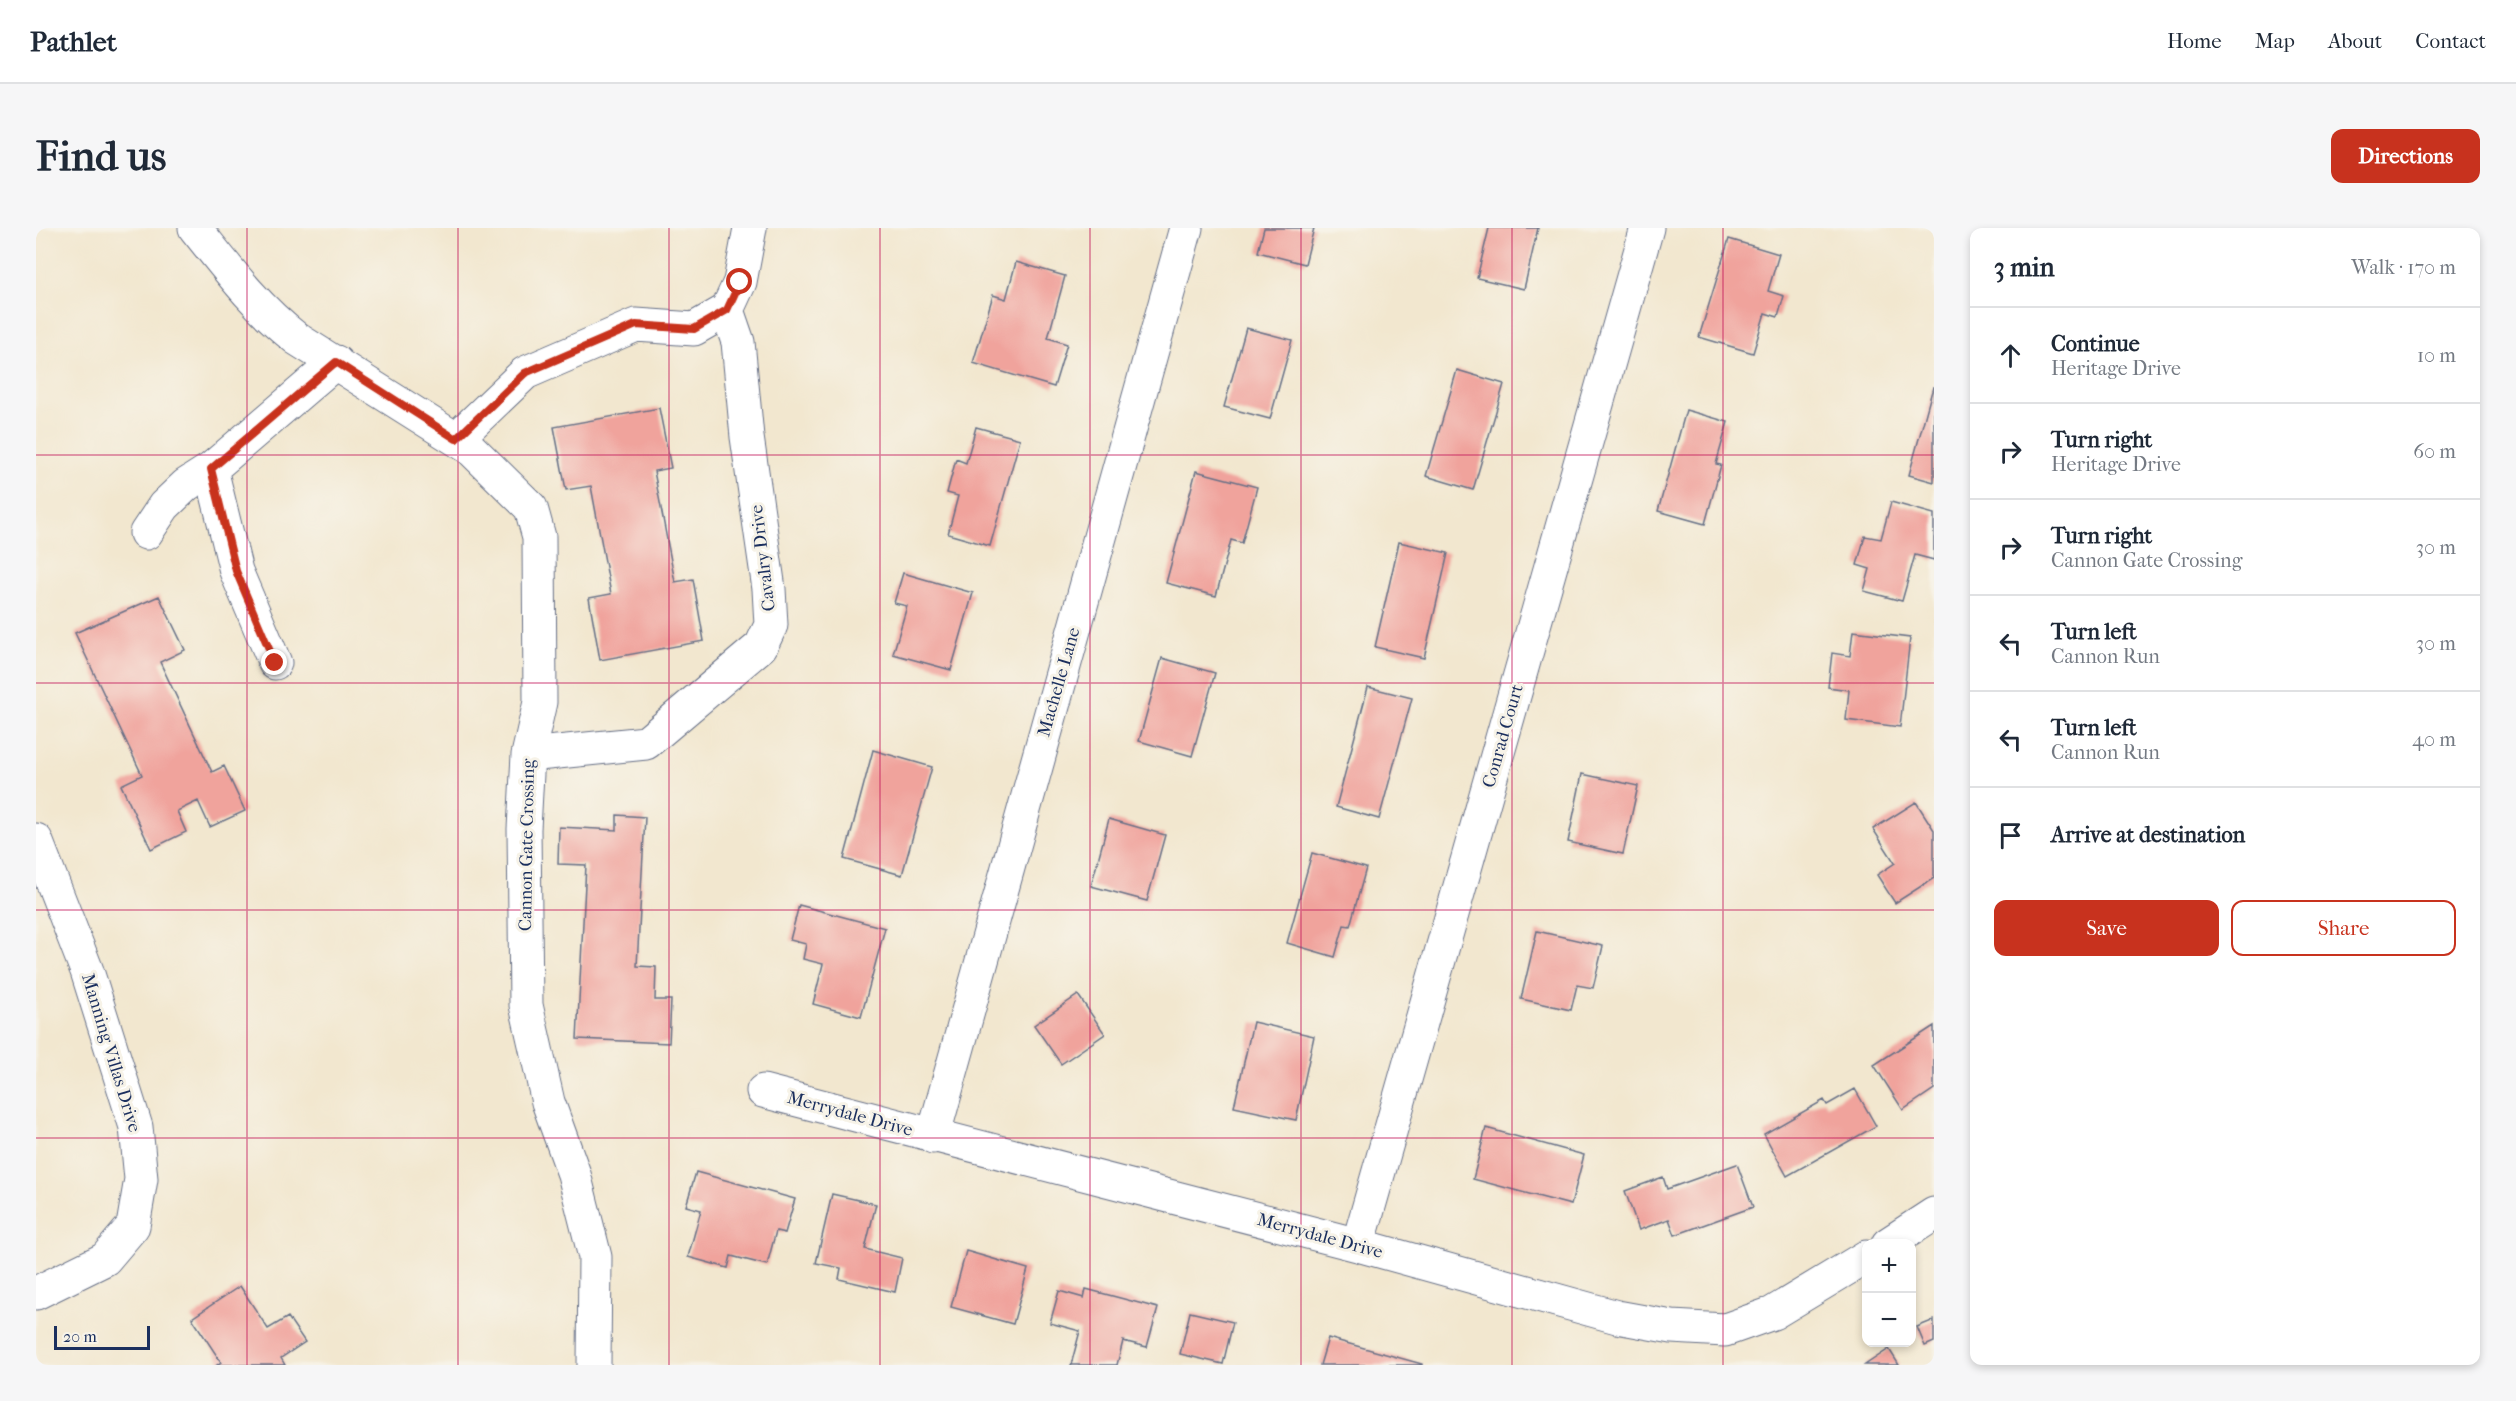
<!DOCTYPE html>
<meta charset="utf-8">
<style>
:root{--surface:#fff;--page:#f6f6f7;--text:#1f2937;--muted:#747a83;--line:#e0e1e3;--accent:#c8321e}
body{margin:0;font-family:"IM FELL French Canon",serif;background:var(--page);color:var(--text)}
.controls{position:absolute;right:18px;bottom:18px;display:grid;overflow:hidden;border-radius:12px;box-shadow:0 3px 9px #0003}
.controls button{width:54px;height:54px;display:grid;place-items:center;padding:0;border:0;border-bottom:2px solid var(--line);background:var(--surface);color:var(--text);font:30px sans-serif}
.scale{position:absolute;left:18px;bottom:15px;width:96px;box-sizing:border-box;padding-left:6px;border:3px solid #1b2f5e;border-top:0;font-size:16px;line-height:21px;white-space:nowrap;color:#1b2f5e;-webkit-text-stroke:4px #f7f3e8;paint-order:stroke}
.stop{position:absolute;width:18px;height:18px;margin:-14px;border:4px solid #c8321e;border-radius:50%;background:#fff}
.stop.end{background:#c8321e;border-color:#fff;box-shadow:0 2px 6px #0008}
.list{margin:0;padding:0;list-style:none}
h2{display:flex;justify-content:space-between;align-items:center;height:78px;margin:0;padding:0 24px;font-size:26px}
h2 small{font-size:20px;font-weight:400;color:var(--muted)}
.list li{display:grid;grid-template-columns:39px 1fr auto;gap:18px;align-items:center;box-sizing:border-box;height:96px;padding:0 24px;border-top:2px solid var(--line)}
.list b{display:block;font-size:22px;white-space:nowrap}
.list p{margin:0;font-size:20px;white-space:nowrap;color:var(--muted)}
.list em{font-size:20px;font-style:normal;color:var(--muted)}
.actions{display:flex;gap:12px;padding:18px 24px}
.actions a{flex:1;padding:14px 0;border:2px solid var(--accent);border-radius:12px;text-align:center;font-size:21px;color:var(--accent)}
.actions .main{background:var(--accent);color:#fff}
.icon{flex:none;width:33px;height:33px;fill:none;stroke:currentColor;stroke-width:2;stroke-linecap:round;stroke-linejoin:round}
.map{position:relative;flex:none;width:1898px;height:1137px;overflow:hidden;border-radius:12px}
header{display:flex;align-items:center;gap:36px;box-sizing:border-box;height:84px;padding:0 30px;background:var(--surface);border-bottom:2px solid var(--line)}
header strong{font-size:28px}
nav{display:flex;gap:33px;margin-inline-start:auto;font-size:21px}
.intro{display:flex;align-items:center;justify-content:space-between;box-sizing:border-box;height:144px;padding:0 36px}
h1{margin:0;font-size:42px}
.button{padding:15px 27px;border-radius:12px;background:var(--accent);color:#fff;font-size:21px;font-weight:700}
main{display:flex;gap:36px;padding:0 36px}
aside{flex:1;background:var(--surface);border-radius:12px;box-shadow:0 3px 9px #0003}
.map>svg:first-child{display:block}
.building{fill:#f0a39c}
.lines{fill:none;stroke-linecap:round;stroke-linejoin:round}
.street-casing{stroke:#666f86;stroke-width:35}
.street{stroke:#fff;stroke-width:33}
.route{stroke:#c8321e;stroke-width:8}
.grid{fill:none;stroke:#c2185b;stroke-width:1.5;stroke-opacity:0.55}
.labels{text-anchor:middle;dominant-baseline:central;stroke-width:6;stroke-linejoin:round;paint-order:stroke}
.street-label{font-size:18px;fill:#1b2f5e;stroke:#f7f3e8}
</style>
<header>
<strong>Pathlet</strong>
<nav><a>Home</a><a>Map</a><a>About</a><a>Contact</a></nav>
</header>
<div class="intro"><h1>Find us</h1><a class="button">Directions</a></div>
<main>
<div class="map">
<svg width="1898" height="1137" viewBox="0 0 1898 1137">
<rect width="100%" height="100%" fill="#f7f3e8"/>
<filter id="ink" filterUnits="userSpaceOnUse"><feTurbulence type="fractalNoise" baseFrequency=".0167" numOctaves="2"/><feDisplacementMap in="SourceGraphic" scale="12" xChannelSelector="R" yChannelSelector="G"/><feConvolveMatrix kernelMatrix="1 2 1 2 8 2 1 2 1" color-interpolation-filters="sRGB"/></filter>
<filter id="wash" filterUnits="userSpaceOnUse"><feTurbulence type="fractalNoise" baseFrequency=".008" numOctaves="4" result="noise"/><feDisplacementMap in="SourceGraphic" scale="24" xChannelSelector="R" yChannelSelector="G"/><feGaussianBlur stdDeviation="1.35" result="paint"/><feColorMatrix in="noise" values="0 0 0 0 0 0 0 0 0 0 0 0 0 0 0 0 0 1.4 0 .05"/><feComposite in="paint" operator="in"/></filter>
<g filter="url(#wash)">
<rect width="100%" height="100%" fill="#f2e7cf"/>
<g id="blocks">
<path class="building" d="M 1228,0 L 1278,0 L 1269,36 L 1222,24 Z
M 1453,0 L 1502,0 L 1488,61 L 1441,50 Z
M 1693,11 L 1743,26 L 1732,63 L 1748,68 L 1742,89 L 1729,85 L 1717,125 L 1663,109 Z
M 980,34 L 1029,48 L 1012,110 L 1031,116 L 1018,159 L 937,135 L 957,67 L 970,71 Z
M 1210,100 L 1256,112 L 1234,191 L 1188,179 Z
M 1421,142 L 1468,156 L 1437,262 L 1390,248 Z
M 1897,159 L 1898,159 L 1898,254 L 1873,247 Z
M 623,180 L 635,240 L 618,243 L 639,354 L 657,351 L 668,413 L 564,432 L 553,370 L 575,366 L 555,258 L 530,262 L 518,199 Z
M 1650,182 L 1692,194 L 1680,236 L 1685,237 L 1669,296 L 1622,283 Z
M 940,199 L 984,211 L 954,318 L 912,306 L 922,268 L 911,265 L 920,231 L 930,235 Z
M 1160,243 L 1221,259 L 1206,315 L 1195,312 L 1180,368 L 1130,355 Z
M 1855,274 L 1898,286 L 1898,332 L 1879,327 L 1866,373 L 1828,363 L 1834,341 L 1821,337 L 1829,308 L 1845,311 Z
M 1363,314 L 1412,325 L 1388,430 L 1339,419 Z
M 867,345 L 937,365 L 915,442 L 857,426 L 871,378 L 858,375 Z
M 123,368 L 149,422 L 124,434 L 176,544 L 188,538 L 209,583 L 174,599 L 162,573 L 141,583 L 150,604 L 115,621 L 85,557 L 106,547 L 39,405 Z
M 1817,403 L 1874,410 L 1864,499 L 1810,492 L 1813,462 L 1792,459 L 1796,425 L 1814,428 Z
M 1126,430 L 1179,445 L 1156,528 L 1103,513 Z
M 1332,459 L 1376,470 L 1343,591 L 1300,579 Z
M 837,522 L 896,539 L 866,647 L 808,631 Z
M 1546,546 L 1602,558 L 1587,626 L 1532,614 Z
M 1880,574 L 1898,602 L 1898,650 L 1859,675 L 1841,647 L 1859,635 L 1837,601 Z
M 581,587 L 609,589 L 601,738 L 620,739 L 619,772 L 635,772 L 633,815 L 541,811 L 550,637 L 522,636 L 523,599 L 581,602 Z
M 1073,591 L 1129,607 L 1111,673 L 1055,658 Z
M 1276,625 L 1330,640 L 1314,698 L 1308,697 L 1299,729 L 1251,715 Z
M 763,677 L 849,700 L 825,789 L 777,776 L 787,736 L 767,731 L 770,716 L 754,712 Z
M 1501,703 L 1567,718 L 1557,760 L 1541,757 L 1535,782 L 1485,771 Z
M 1042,767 L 1069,806 L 1025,836 L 998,797 Z
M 1217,794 L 1278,808 L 1260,892 L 1198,879 Z
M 1898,798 L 1898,861 L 1867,882 L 1838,837 Z
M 1819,861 L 1840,898 L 1751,948 L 1728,906 L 1788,872 L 1791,877 Z
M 1450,900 L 1548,927 L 1535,977 L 1437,951 Z
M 1701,936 L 1717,979 L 1639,1007 L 1633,991 L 1603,1002 L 1589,963 L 1627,949 L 1631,961 Z
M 660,944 L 759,971 L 749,1005 L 740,1003 L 731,1037 L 695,1028 L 692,1040 L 652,1029 L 665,982 L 650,978 Z
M 796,966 L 840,976 L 829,1021 L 866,1030 L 859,1064 L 803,1051 L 805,1040 L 780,1035 Z
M 930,1023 L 992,1041 L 977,1096 L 915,1079 Z
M 204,1058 L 232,1101 L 252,1089 L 269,1114 L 245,1130 L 249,1137 L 181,1137 L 185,1134 L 156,1090 Z
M 1050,1061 L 1122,1080 L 1111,1119 L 1087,1113 L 1081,1137 L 1035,1137 L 1044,1103 L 1014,1095 L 1023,1063 L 1048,1070 Z
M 1154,1084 L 1197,1094 L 1187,1136 L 1144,1126 Z
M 1898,1092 L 1898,1114 L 1889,1118 L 1881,1099 Z
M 1292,1110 L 1386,1136 L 1386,1137 L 1284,1137 Z
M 1853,1121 L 1863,1137 L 1829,1137 Z"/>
</g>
</g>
<g filter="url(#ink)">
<use href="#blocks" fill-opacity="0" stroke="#666f86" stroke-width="1.5"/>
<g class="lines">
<defs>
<path id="street" d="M 159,0 C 191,40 220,79 261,111 L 434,220 L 495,280 L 503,309 L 504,474 L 492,527 L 488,601 L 490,777 L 512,874 L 538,946 L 559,1029 L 558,1137
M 420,211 L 489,145 L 600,97 L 658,101 L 691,82 L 704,54 L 714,0
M 175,241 L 200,343 L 239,435
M 110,305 L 128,278 L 150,257 L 175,241 L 300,134
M 492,527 L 610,515 L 725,418 L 735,397 L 733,361 L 711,209 L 702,114 L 691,82
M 0,612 L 51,743 L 100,899 L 105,951 L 97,998 L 69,1031 L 0,1065
M 727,863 L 1322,1017 L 1581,1089 L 1636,1099 L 1689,1102 L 1737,1085 L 1830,1029
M 897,909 L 1150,0
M 1852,1016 L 1898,986
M 1322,1017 L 1611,0"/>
</defs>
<use href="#street" class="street-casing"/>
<use href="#street" class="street"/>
</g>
</g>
<g class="lines" filter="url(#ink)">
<path class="route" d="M 239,435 L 200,343 L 175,241 L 300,134 L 420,211 L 489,145 L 600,97 L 658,101 L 691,82 L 704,54"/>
</g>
<path class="grid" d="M 211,0 L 211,1137M 422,0 L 422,1137M 633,0 L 633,1137M 844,0 L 844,1137M 1054,0 L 1054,1137M 1265,0 L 1265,1137M 1476,0 L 1476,1137M 1687,0 L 1687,1137M 0,227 L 1898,227M 0,455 L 1898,455M 0,682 L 1898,682M 0,910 L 1898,910"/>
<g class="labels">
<g class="street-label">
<text transform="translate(727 330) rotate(-97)">Cavalry Drive</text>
<text transform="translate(1023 454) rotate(-74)">Machelle Lane</text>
<text transform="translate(1467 508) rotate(-74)">Conrad Court</text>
<text transform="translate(491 617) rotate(-89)">Cannon Gate Crossing</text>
<text transform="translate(75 825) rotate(73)">Manning Villas Drive</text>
<text transform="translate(814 886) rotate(15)">Merrydale Drive</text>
<text transform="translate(1284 1008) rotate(15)">Merrydale Drive</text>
</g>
</g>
</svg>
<div class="controls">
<button>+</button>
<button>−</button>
</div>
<div class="scale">20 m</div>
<div class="stop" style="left:704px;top:54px"></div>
<div class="stop end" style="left:239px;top:435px"></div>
</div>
<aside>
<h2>3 min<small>Walk · 170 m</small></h2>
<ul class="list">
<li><svg class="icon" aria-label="ahead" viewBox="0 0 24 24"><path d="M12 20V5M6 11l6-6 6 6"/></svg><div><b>Continue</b><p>Heritage Drive</p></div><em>10 m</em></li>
<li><svg class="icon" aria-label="right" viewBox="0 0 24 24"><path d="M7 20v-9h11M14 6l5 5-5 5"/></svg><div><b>Turn right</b><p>Heritage Drive</p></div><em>60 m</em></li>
<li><svg class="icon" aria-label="right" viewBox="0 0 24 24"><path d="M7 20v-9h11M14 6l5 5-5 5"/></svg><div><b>Turn right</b><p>Cannon Gate Crossing</p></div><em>30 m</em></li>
<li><svg class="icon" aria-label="left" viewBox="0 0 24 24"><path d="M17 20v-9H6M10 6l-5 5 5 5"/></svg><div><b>Turn left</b><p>Cannon Run</p></div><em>30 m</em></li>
<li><svg class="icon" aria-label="left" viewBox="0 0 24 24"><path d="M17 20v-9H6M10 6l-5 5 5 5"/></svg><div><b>Turn left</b><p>Cannon Run</p></div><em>40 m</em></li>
<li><svg class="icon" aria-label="arrive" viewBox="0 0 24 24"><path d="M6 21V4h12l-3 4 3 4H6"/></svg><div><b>Arrive at destination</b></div></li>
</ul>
<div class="actions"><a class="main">Save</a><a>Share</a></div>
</aside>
</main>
